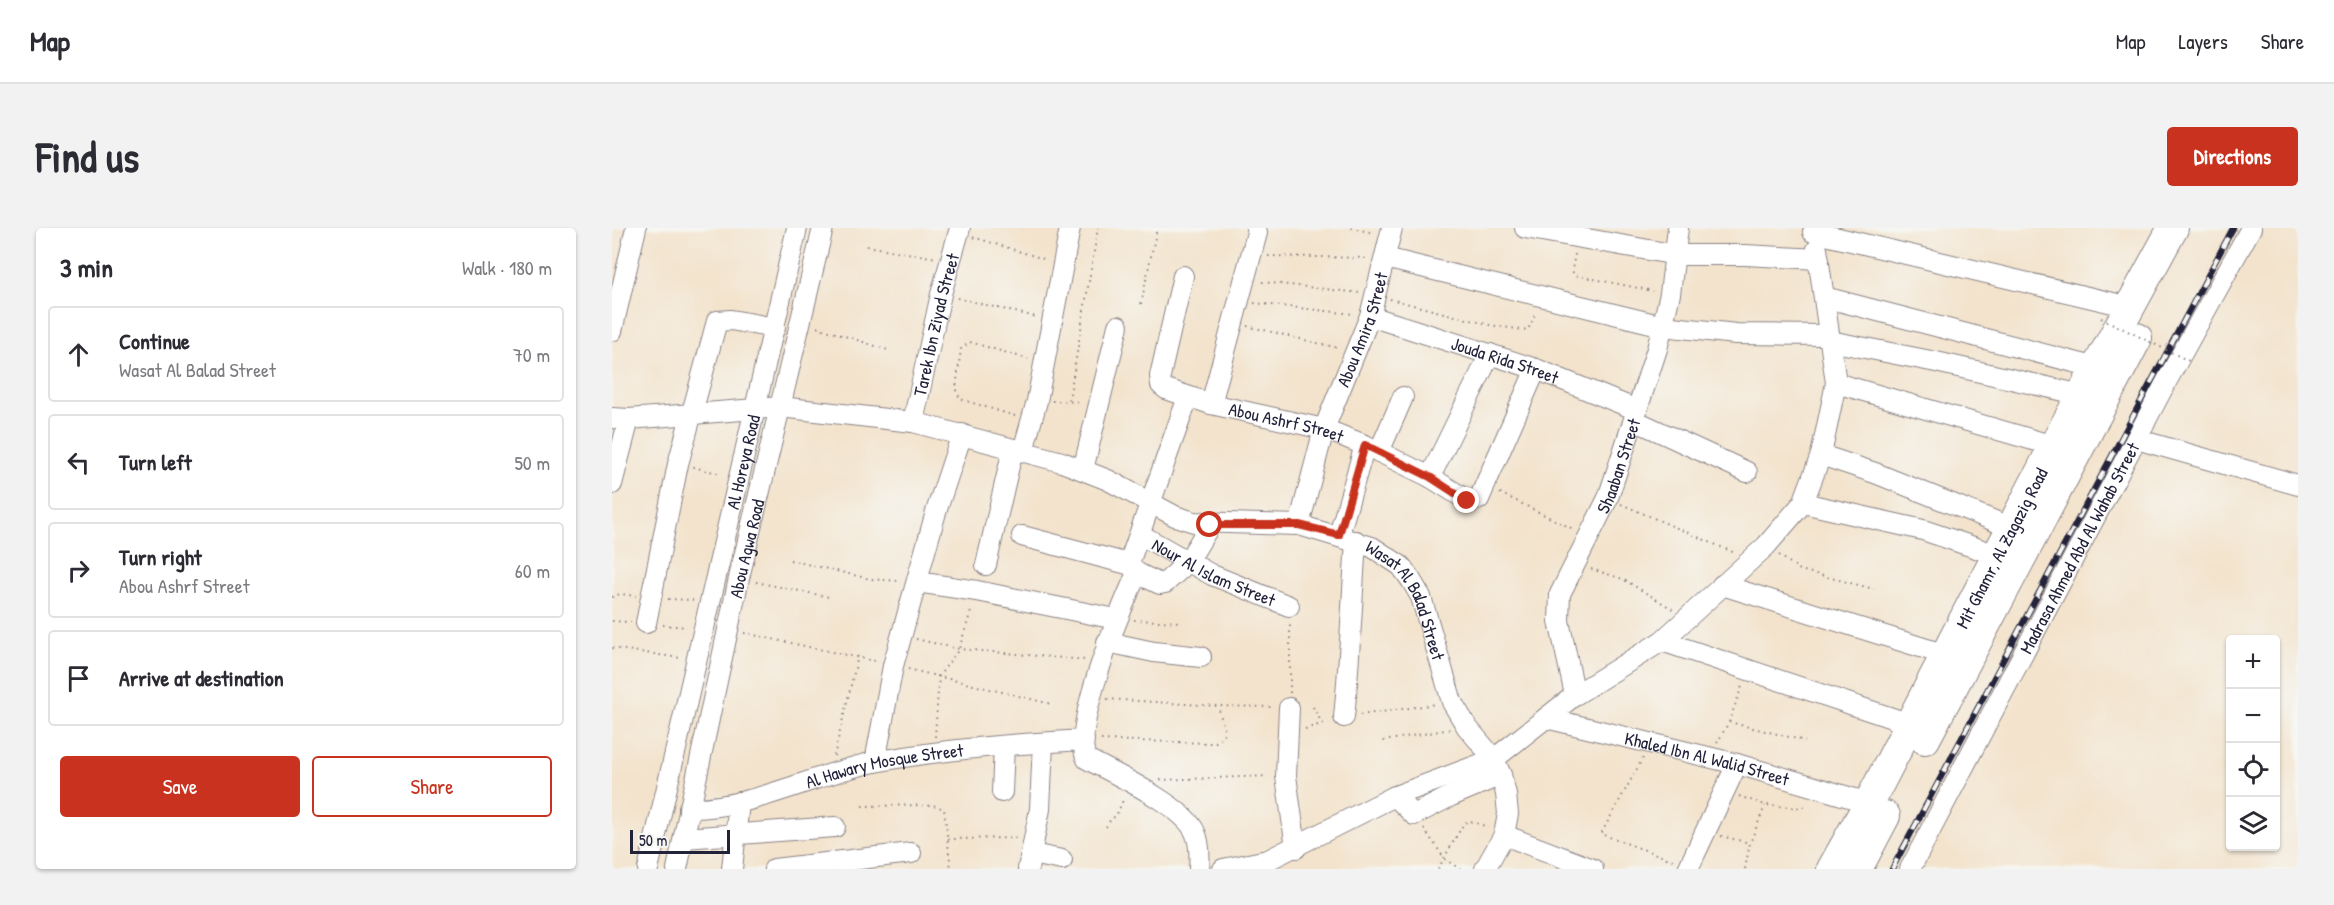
<!DOCTYPE html>
<meta charset="utf-8">
<style>
:root{--surface:#fff;--page:#f2f2f3;--text:#2b2b33;--muted:#7c7c81;--line:#e1e1e2;--accent:#c8321e}
body{margin:0;font-family:"Patrick Hand",sans-serif;background:var(--page);color:var(--text)}
.controls{position:absolute;right:18px;bottom:18px;display:grid;overflow:hidden;border-radius:6px;box-shadow:0 2px 4px #0004}
.controls button{width:54px;height:54px;display:grid;place-items:center;padding:0;border:0;border-bottom:2px solid var(--line);background:var(--surface);color:var(--text);font:30px sans-serif}
.scale{position:absolute;left:18px;bottom:15px;width:100px;box-sizing:border-box;padding-left:6px;border:3px solid #22223b;border-top:0;font-size:16px;line-height:21px;white-space:nowrap;color:#22223b;-webkit-text-stroke:4px #f6f6f2;paint-order:stroke}
.stop{position:absolute;width:18px;height:18px;margin:-14px;border:4px solid #c8321e;border-radius:50%;background:#fff}
.stop.end{background:#c8321e;border-color:#fff;box-shadow:0 2px 6px #0008}
.list{margin:0;padding:0;list-style:none}
h2{display:flex;justify-content:space-between;align-items:center;height:78px;margin:0;padding:0 24px;font-size:26px}
h2 small{font-size:20px;font-weight:400;color:var(--muted)}
.list li{display:grid;grid-template-columns:39px 1fr auto;gap:18px;align-items:center;box-sizing:border-box;height:96px;margin:0 12px 12px;padding:0 12px;border:2px solid var(--line);border-radius:6px}
.list b{display:block;font-size:22px;white-space:nowrap}
.list p{margin:0;font-size:20px;white-space:nowrap;color:var(--muted)}
.list em{font-size:20px;font-style:normal;color:var(--muted)}
.actions{display:flex;gap:12px;padding:18px 24px}
.actions a{flex:1;padding:14px 0;border:2px solid var(--accent);border-radius:6px;text-align:center;font-size:21px;color:var(--accent)}
.actions .main{background:var(--accent);color:#fff}
.icon{flex:none;width:33px;height:33px;fill:none;stroke:currentColor;stroke-width:2;stroke-linecap:round;stroke-linejoin:round}
.map{position:relative;flex:none;width:1686px;height:641px;overflow:hidden;border-radius:6px}
header{display:flex;align-items:center;gap:36px;box-sizing:border-box;height:84px;padding:0 30px;background:var(--surface);border-bottom:2px solid var(--line)}
header strong{font-size:28px}
nav{display:flex;gap:33px;margin-inline-start:auto;font-size:21px}
.intro{display:flex;align-items:center;justify-content:space-between;box-sizing:border-box;height:144px;padding:0 36px}
h1{margin:0;font-size:42px}
.button{padding:15px 27px;border-radius:6px;background:var(--accent);color:#fff;font-size:21px;font-weight:700}
main{display:flex;gap:36px;padding:0 36px}
aside{flex:1;background:var(--surface);border-radius:6px;box-shadow:0 2px 4px #0004}
.map>svg:first-child{display:block}
.lines{fill:none;stroke-linecap:round;stroke-linejoin:round}
.minor-casing{stroke:#8a8284;stroke-width:22}
.highway-casing{stroke:#8a8284;stroke-width:32}
.path{stroke:#8a8284;stroke-width:2;stroke-dasharray:1.5 4.5;stroke-linecap:butt}
.minor{stroke:#fff;stroke-width:20}
.highway{stroke:#fff;stroke-width:30}
.rail-casing{stroke:#22223b;stroke-width:6}
.rail{stroke:#f6f6f2;stroke-width:4;stroke-dasharray:11;stroke-linecap:butt}
.path-bridge{stroke:#8a8284;stroke-width:2;stroke-dasharray:1.5 4.5;stroke-linecap:butt}
.route{stroke:#c8321e;stroke-width:8}
.labels{text-anchor:middle;dominant-baseline:central;stroke-width:6;stroke-linejoin:round;paint-order:stroke}
.street-label{font-size:18px;fill:#22223b;stroke:#f6f6f2}
</style>
<header>
<strong>Map</strong>
<nav><a>Map</a><a>Layers</a><a>Share</a></nav>
</header>
<div class="intro"><h1>Find us</h1><a class="button">Directions</a></div>
<main>
<aside>
<h2>3 min<small>Walk · 180 m</small></h2>
<ul class="list">
<li><svg class="icon" aria-label="ahead" viewBox="0 0 24 24"><path d="M12 20V5M6 11l6-6 6 6"/></svg><div><b>Continue</b><p>Wasat Al Balad Street</p></div><em>70 m</em></li>
<li><svg class="icon" aria-label="left" viewBox="0 0 24 24"><path d="M17 20v-9H6M10 6l-5 5 5 5"/></svg><div><b>Turn left</b></div><em>50 m</em></li>
<li><svg class="icon" aria-label="right" viewBox="0 0 24 24"><path d="M7 20v-9h11M14 6l5 5-5 5"/></svg><div><b>Turn right</b><p>Abou Ashrf Street</p></div><em>60 m</em></li>
<li><svg class="icon" aria-label="arrive" viewBox="0 0 24 24"><path d="M6 21V4h12l-3 4 3 4H6"/></svg><div><b>Arrive at destination</b></div></li>
</ul>
<div class="actions"><a class="main">Save</a><a>Share</a></div>
</aside>
<div class="map">
<svg width="1686" height="641" viewBox="0 0 1686 641">
<rect width="100%" height="100%" fill="#f6f6f2"/>
<filter id="ink" filterUnits="userSpaceOnUse"><feTurbulence type="fractalNoise" baseFrequency=".0167" numOctaves="2"/><feDisplacementMap in="SourceGraphic" scale="12" xChannelSelector="R" yChannelSelector="G"/><feConvolveMatrix kernelMatrix="1 2 1 2 8 2 1 2 1" color-interpolation-filters="sRGB"/></filter>
<filter id="wash" filterUnits="userSpaceOnUse"><feTurbulence type="fractalNoise" baseFrequency=".008" numOctaves="4" result="noise"/><feDisplacementMap in="SourceGraphic" scale="24" xChannelSelector="R" yChannelSelector="G"/><feGaussianBlur stdDeviation="1.35" result="paint"/><feColorMatrix in="noise" values="0 0 0 0 0 0 0 0 0 0 0 0 0 0 0 0 0 1.4 0 .05"/><feComposite in="paint" operator="in"/></filter>
<g filter="url(#wash)">
<rect width="100%" height="100%" fill="#f3e3cc"/>
</g>
<g filter="url(#ink)">
<g class="lines">
<defs>
<g id="minor">
<path d="M 913,0 L 1065,27 L 1133,27 L 1207,31"/>
<path d="M 1201,4 L 1518,79"/>
<path d="M 1205,21 L 1224,155"/>
<path d="M 773,30 L 1051,98 L 1124,106 L 1217,107"/>
<path id="s1" d="M 571,48 L 548,148 L 549,157 L 554,161 L 599,176 L 712,201 L 753,217 L 818,249 L 858,274 L 867,271 L 924,141"/>
<path d="M 1212,69 L 1485,140"/>
<path id="s2" d="M 758,88 L 924,141 L 1025,182"/>
<path d="M 0,103 L 24,0"/>
<path d="M 1218,113 L 1324,134 L 1470,167"/>
<path d="M 576,169 L 517,335 L 525,345 C 511,377 457,501 475,531 C 501,545 572,578 583,604 C 588,615 588,629 587,641"/>
<path d="M 599,176 L 645,5 L 644,0"/>
<path id="s3" d="M 0,190 L 17,191 L 168,179 L 301,194 L 450,234 L 496,252 L 563,288 L 582,294 L 687,297 L 760,319 L 789,338 L 799,352 L 809,369 L 840,474 L 855,499 L 882,531 L 889,547 L 894,566 L 896,586 L 892,607 L 873,641"/>
<path d="M 1022,192 L 1135,244"/>
<path id="s4" d="M 301,194 L 329,66 L 348,0"/>
<path d="M 1524,211 L 1686,257"/>
<path d="M 411,223 L 425,173 L 458,0"/>
<path d="M 767,224 L 791,169"/>
<path d="M 1209,227 L 1263,245 L 1400,300"/>
<path d="M 471,242 L 506,98"/>
<path d="M 818,249 L 878,126"/>
<path d="M 0,256 L 17,191"/>
<path d="M 1191,275 L 1311,302 L 1385,327"/>
<path id="s5" d="M 687,297 L 712,201 L 758,88 L 780,0"/>
<path id="s6" d="M 529,307 L 600,347 L 677,378"/>
<path d="M 727,307 L 753,217"/>
<path d="M 410,308 L 516,336"/>
<path d="M 374,337 L 401,221"/>
<path d="M 525,345 L 548,356 L 553,355 L 575,335 L 598,297"/>
<path d="M 305,354 L 365,363 L 504,391"/>
<path d="M 1110,357 L 1334,427"/>
<path d="M 34,395 L 66,236 L 105,93 L 119,92 L 163,100"/>
<path d="M 1050,413 L 1298,496"/>
<path d="M 495,414 L 542,424 L 589,429"/>
<path id="s7" d="M 963,467 L 947,393 L 948,366 L 996,270 L 1045,121 L 1058,66 L 1066,0"/>
<path d="M 677,480 L 674,548 L 684,620"/>
<path d="M 732,489 C 738,430 740,372 744,313"/>
<path id="s8" d="M 934,490 L 1125,536 L 1257,575"/>
<path d="M 263,534 L 281,438 L 324,284 L 350,206"/>
<path d="M 390,564 L 392,518"/>
<path d="M 783,568 L 802,587 L 839,568 L 889,547"/>
<path id="s9" d="M 77,580 C 141,581 202,546 263,534 C 332,521 403,516 472,512"/>
<path d="M 892,607 L 981,641"/>
<path d="M 72,610 L 223,599"/>
<path d="M 420,626 L 450,632"/>
<path id="s10" d="M 36,641 L 185,0"/>
<path id="s11" d="M 65,641 L 127,350 L 211,0"/>
<path d="M 120,641 L 127,574"/>
<path d="M 162,641 L 299,625"/>
<path d="M 416,641 L 428,581 L 431,515"/>
<path d="M 611,641 L 656,632 L 783,568 L 882,531 L 963,467 L 1050,413 L 1154,318 L 1191,275 L 1209,227 L 1224,155 L 1442,218"/>
<path d="M 1076,641 L 1125,536"/>
<path id="s12" d="M 1298,641 L 1552,158 L 1639,0"/>
</g>
<g id="highway">
<path d="M 1313,511 L 1525,110"/>
<path id="s13" d="M 1220,641 L 1257,575 L 1442,218 L 1561,0"/>
<path d="M 1245,641 L 1273,588"/>
</g>
</defs>
<use href="#minor" class="minor-casing"/>
<use href="#highway" class="highway-casing"/>
<path class="path" d="M 739,0 L 762,5
M 361,9 L 435,32
M 255,18 L 324,30
M 963,26 L 960,42 L 962,47 L 1041,63
M 656,28 L 755,30
M 650,54 L 748,65
M 345,70 L 424,89
M 778,71 L 878,97 L 912,102 L 916,102 L 924,84
M 642,75 L 741,86
M 529,76 L 545,0
M 635,98 L 726,120
M 205,99 L 276,122
M 457,172 L 486,0
M 440,173 L 470,174
M 403,188 L 348,171 L 344,160 L 349,121 L 358,114 L 416,131
M 81,239 L 110,246
M 888,265 L 961,301
M 1009,276 L 1123,325
M 1167,327 L 1188,342 L 1262,361
M 178,332 L 258,351 L 287,353
M 979,341 L 1011,351 L 1062,382
M 144,354 L 217,369
M 0,369 L 8,366 L 24,368
M 56,371 L 81,372
M 522,392 L 570,394
M 0,393 L 19,394
M 51,397 L 75,399
M 132,405 L 267,434
M 304,411 L 347,421 L 474,432
M 0,420 L 68,430
M 296,441 L 439,476
M 678,465 L 678,393
M 495,471 L 606,478 L 660,479
M 701,479 L 710,495
M 748,487 L 825,476
M 1117,494 L 1193,513
M 693,501 L 716,494
M 323,509 L 327,448 L 347,421 L 360,380
M 489,512 L 600,515 L 607,513 L 613,504 L 606,478
M 771,513 L 839,501
M 1105,515 L 1117,494 L 1130,458
M 222,528 L 246,428
M 1031,530 L 989,606 L 1063,633
M 548,552 L 656,548
M 1127,568 L 1153,577 L 1191,580 L 1193,574
M 250,578 L 321,577 L 332,581 L 339,641
M 494,599 L 499,591 L 504,588 L 512,570
M 812,601 L 833,631 L 848,641
M 1109,608 L 1138,615
M 336,611 L 405,610
M 826,641 L 852,595 L 858,593 L 876,599
M 1133,641 L 1138,615 L 1153,578"/>
<use href="#minor" class="minor"/>
<use href="#highway" class="highway"/>
<defs>
<path id="rail" d="M 1280,641 L 1621,0"/>
</defs>
<use href="#rail" class="rail-casing"/>
<use href="#rail" class="rail"/>
<path class="path-bridge" d="M 1489,90 L 1577,133"/>
</g>
</g>
<g class="lines" filter="url(#ink)">
<path class="route" d="M 598,297 L 687,297 L 727,307 L 753,217 L 818,249 L 855,273"/>
</g>
<g class="labels">
<g class="street-label">
<text stroke="none"><textPath href="#s4" startOffset="100">Tarek Ibn Ziyad Street</textPath></text>
<text stroke="none"><textPath href="#s5" startOffset="206">Abou Amira Street</textPath></text>
<text stroke="none"><textPath href="#s2" startOffset="142">Jouda Rida Street</textPath></text>
<text stroke="none"><textPath href="#s1" startOffset="243">Abou Ashrf Street</textPath></text>
<text stroke="none"><textPath href="#s10" startOffset="418">Al Horeya Road</textPath></text>
<text stroke="none"><textPath href="#s7" startOffset="244">Shaaban Street</textPath></text>
<text stroke="none"><textPath href="#s11" startOffset="328">Abou Agwa Road</textPath></text>
<text stroke="none"><textPath href="#s13" startOffset="363">Mit Ghamr, Al Zagazig Road</textPath></text>
<text stroke="none"><textPath href="#s12" startOffset="363">Madrasa Ahmed Abd Al Wahab Street</textPath></text>
<text stroke="none"><textPath href="#s6" startOffset="82">Nour Al Islam Street</textPath></text>
<text stroke="none"><textPath href="#s3" startOffset="849">Wasat Al Balad Street</textPath></text>
<text stroke="none"><textPath href="#s8" startOffset="166">Khaled Ibn Al Walid Street</textPath></text>
<text stroke="none"><textPath href="#s9" startOffset="201">Al Hawary Mosque Street</textPath></text>
</g>
</g>
</svg>
<div class="controls">
<button>+</button>
<button>−</button>
<button><svg class="icon" aria-label="locate" viewBox="0 0 24 24"><circle cx="12" cy="12" r="6"/><path d="M12 2v4M12 18v4M2 12h4M18 12h4"/></svg></button>
<button><svg class="icon" aria-label="layers" viewBox="0 0 24 24"><path d="M12 4l9 5-9 5-9-5zM3 14l9 5 9-5"/></svg></button>
</div>
<div class="scale">50 m</div>
<div class="stop" style="left:598px;top:297px"></div>
<div class="stop end" style="left:855px;top:273px"></div>
</div>
</main>
